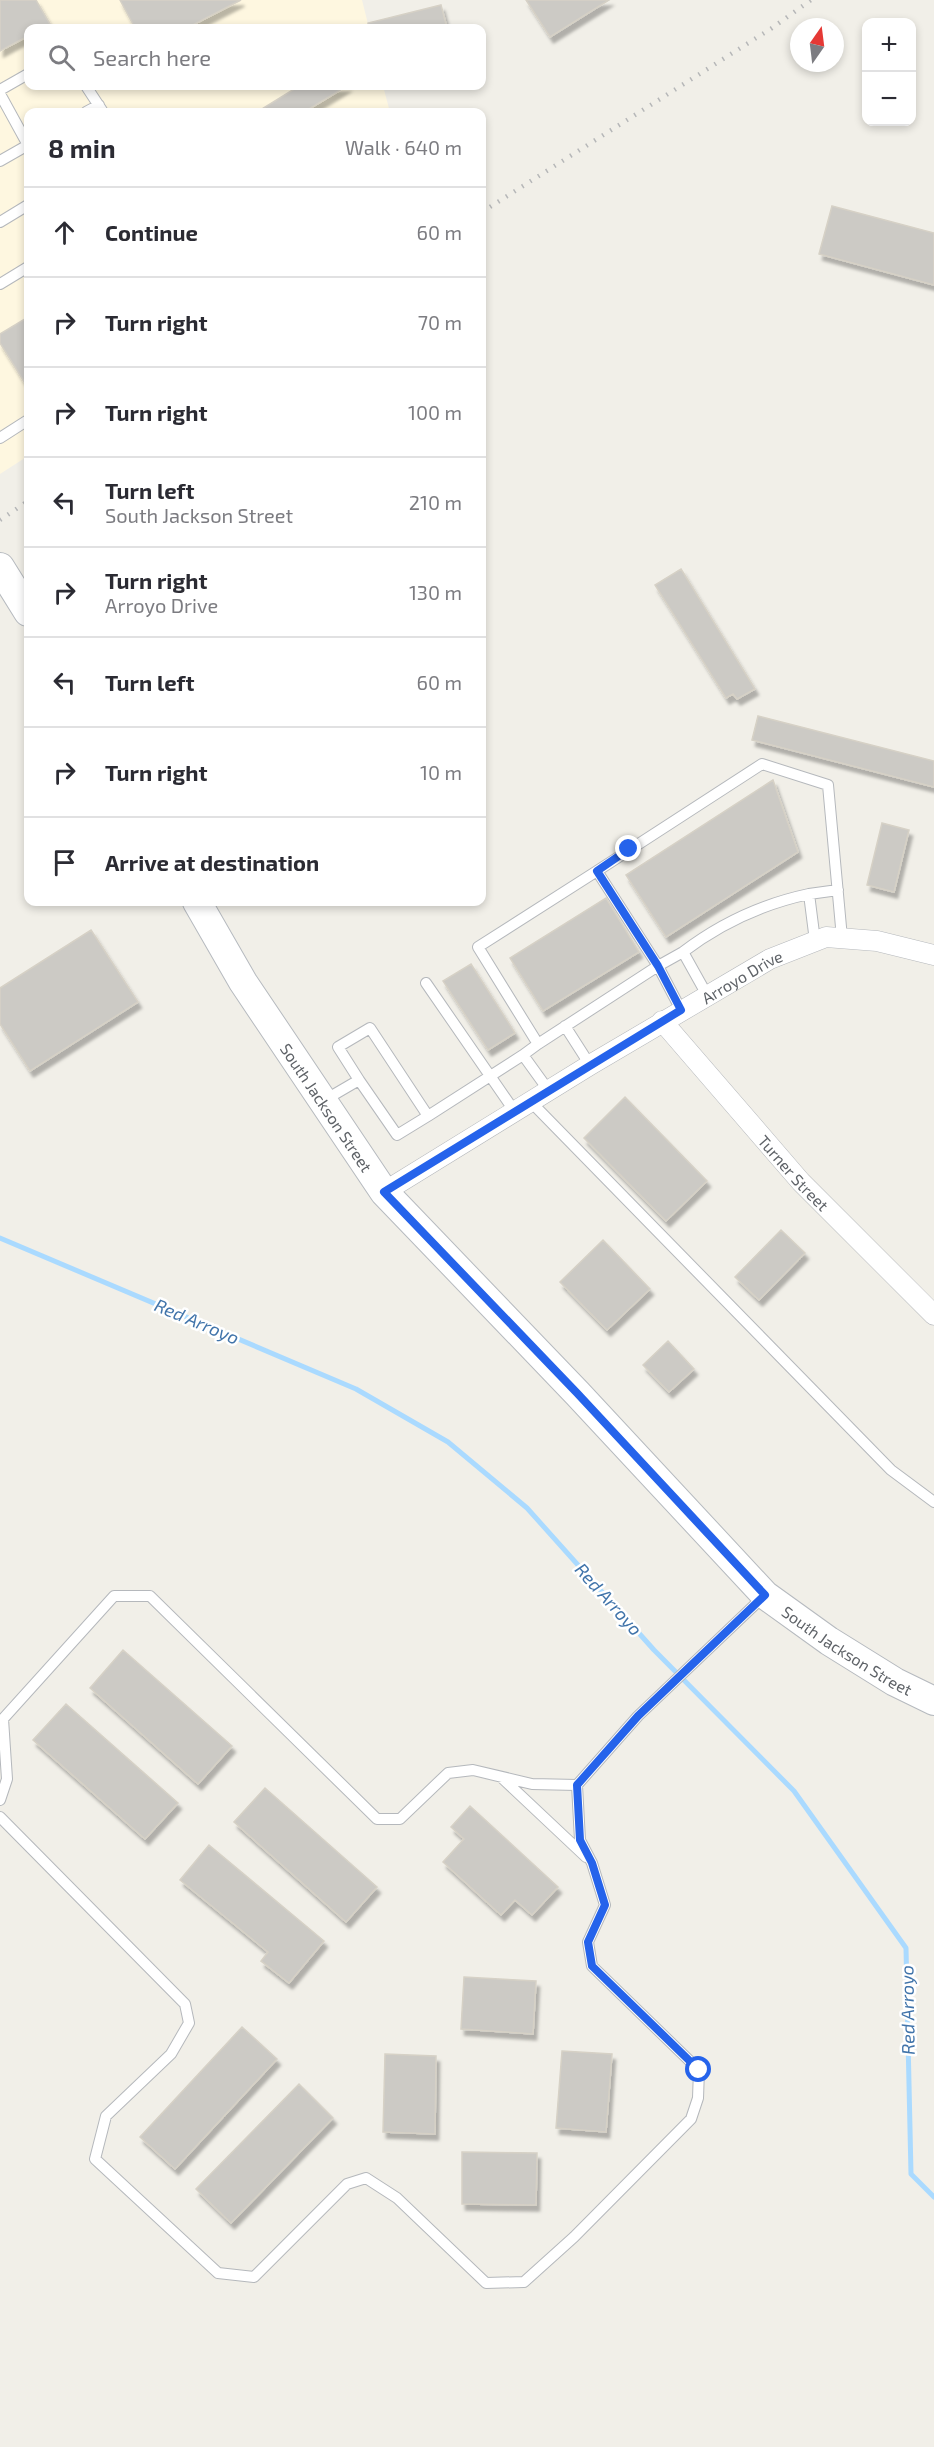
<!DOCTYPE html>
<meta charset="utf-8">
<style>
:root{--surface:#fff;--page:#f7f7f7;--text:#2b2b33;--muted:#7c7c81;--line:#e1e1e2}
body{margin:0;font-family:"Exo 2",sans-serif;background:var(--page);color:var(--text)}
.controls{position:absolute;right:18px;top:18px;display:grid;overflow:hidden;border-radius:12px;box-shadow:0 3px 9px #0003}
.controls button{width:54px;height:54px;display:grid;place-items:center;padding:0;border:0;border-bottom:2px solid var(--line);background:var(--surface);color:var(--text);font:30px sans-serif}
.compass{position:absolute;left:790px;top:18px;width:54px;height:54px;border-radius:50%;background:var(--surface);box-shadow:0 3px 9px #0003;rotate:14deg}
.stop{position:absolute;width:18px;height:18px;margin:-14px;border:4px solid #2563eb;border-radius:50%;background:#fff}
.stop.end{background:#2563eb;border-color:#fff;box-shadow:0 2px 6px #0008}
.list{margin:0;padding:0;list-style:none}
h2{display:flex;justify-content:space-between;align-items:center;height:78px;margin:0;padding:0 24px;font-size:26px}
h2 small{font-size:20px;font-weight:400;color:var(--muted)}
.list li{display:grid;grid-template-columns:39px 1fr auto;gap:18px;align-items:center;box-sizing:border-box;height:90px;padding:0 24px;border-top:2px solid var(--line)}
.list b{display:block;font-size:22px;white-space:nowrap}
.list p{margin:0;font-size:20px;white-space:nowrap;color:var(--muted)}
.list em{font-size:20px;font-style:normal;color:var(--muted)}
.icon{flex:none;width:33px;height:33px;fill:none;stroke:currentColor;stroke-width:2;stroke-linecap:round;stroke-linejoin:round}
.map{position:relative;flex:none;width:934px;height:2447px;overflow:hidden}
.search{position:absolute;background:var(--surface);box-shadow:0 3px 9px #0003;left:24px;top:24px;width:462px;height:66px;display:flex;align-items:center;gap:15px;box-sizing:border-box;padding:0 21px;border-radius:12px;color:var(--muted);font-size:22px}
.panel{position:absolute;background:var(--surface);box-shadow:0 3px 9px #0003;left:24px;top:108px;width:462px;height:798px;border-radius:12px}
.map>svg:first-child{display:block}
.commercial{fill:#fef7e0}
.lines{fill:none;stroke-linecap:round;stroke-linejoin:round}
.stream{stroke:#aadaff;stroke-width:5}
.building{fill:#cccac5;stroke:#d6d1c6;stroke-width:1.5;filter:url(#shadow)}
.service-casing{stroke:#b5b8bc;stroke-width:12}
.minor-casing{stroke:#b5b8bc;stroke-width:21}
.secondary-casing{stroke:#b6babf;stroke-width:30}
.service{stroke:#fff;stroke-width:10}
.minor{stroke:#fff;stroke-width:20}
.secondary{stroke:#fff;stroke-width:28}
.rail{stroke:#b6b7b8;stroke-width:4.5;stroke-dasharray:1.5 8;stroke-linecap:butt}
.route{stroke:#2563eb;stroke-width:8}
.labels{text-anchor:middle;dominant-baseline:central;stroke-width:5;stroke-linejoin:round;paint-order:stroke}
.street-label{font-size:16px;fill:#5f6368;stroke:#fff}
.water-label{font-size:18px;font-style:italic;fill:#4174aa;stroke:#fff}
</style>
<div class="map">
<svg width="934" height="2447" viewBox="0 0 934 2447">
<defs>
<filter id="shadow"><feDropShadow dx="3.5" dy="6" stdDeviation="1.5" flood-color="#0004"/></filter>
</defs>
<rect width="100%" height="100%" fill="#f1efe8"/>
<path class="commercial" d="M 0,0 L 362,0 L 369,28 L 28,28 L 28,86 L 383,86 L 390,112 L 28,112 L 28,456 L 0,474 Z"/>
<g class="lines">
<path class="stream" d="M 0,1238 L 356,1389 L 448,1442 L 527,1508 L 654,1650 L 794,1791 L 906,1948 L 911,2174 L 934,2197"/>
</g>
<path class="building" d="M 0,0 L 36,0 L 50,24 L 42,28 L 28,28 L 28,36 L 0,51 Z
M 120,0 L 241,0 L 187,28 L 135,28 Z
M 526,0 L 609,0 L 550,37 Z
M 441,5 L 447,28 L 368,28 L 368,23 Z
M 299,86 L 347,86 L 304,112 L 257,112 Z
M 832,206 L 934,233 L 934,285 L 819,254 Z
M 28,317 L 28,388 L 0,343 L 0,334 Z
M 681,569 L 755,689 L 737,699 L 733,694 L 726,698 L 655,585 Z
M 758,716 L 934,761 L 934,787 L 752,740 Z
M 773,780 L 798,852 L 666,937 L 626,875 Z
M 882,823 L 909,830 L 894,892 L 867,885 Z
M 606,898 L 639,952 L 543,1011 L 510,958 Z
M 91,930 L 138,1002 L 30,1071 L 0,1024 L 0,988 Z
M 471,964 L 515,1033 L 488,1050 L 443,981 Z
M 625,1097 L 707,1181 L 666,1221 L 584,1138 Z
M 781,1230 L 805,1253 L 759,1300 L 735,1277 Z
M 603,1240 L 650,1289 L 607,1330 L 560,1282 Z
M 668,1341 L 694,1369 L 669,1392 L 643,1365 Z
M 123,1650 L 232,1746 L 198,1784 L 90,1688 Z
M 66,1704 L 178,1803 L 145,1839 L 33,1740 Z
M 265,1788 L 377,1887 L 346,1922 L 234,1822 Z
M 470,1806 L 558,1887 L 532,1915 L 515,1900 L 501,1915 L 443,1862 L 464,1839 L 451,1827 Z
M 209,1845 L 324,1941 L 289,1983 L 261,1961 L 268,1952 L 180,1880 Z
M 464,1977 L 536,1981 L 533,2034 L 461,2029 Z
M 242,2027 L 277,2059 L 175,2169 L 140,2137 Z
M 562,2051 L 612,2054 L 606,2132 L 556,2128 Z
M 385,2054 L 436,2056 L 435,2134 L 383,2132 Z
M 299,2084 L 333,2118 L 231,2223 L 196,2189 Z
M 462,2152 L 537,2153 L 536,2205 L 462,2204 Z"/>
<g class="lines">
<defs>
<path id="service" d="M 86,86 L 103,112
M 0,90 L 28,74
M 0,94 L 28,145
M 86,112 L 99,105
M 0,161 L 28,145
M 0,222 L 28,205
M 0,284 L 28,267
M 0,438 L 28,420
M 597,871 L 762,764 L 828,785 L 842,938
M 809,894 L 838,890
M 426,983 L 515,1112
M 707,995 L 683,952 C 721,923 762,904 809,894 L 815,941
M 681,1010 L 658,966 L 683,952
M 565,1026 L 590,1065
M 523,1055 L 538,1044 L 478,947 L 597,871 L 658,966 L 538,1044
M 323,1101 L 359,1080 L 338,1047 L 370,1028 L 428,1116 L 397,1135 L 359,1080
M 531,1102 L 891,1470 L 934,1502
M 428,1116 L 523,1055 L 549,1091
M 501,1777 L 586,1857
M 0,1800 L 7,1779 L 3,1719 L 114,1596 L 150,1596 L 377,1819 L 400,1819 L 448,1773 L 473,1770 L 532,1784 L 577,1785
M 0,1817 L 185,2004 L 189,2023 L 171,2054 L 106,2116 L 95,2159 L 218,2273 L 254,2277 L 347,2184 L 366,2178 L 397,2198 L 486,2283 L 524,2282 L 574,2237 L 691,2119 L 698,2098 L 699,2070 L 592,1966 L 588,1942 L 605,1905 L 592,1863 L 580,1840 L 577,1785 L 638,1716 L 765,1595"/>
<g id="minor">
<path id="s1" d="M 662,1021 L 801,1182 L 934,1315"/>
<path id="s2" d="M 384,1192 L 590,1065 L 770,959 L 826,937 L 877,941 L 934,955"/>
</g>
<g id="secondary">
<path d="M 0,567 L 28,612"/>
<path id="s3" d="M 197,902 L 243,982 L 384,1192 L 577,1393 L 765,1595 L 829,1641 L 895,1682 L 934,1701"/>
</g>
</defs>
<use href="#service" class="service-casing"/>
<use href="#minor" class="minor-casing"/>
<use href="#secondary" class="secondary-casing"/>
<use href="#service" class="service"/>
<use href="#minor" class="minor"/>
<use href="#secondary" class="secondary"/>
<path class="rail" d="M 482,212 L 772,28 L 811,0
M 0,520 L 28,501"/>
</g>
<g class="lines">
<path class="route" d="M 629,849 L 597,871 L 658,966 L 681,1010 L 384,1192 L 577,1393 L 765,1595 L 638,1716 L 577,1785 L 580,1840 L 592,1863 L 605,1905 L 588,1942 L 592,1966 L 699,2070"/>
</g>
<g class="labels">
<g class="street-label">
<text stroke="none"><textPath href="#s2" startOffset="418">Arroyo Drive</textPath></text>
<text stroke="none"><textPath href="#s3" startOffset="243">South Jackson Street</textPath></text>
<text stroke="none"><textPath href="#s1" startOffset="201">Turner Street</textPath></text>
<text stroke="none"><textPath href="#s3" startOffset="999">South Jackson Street</textPath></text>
</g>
<g class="water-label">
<text transform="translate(197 1321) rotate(23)">Red Arroyo</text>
<text transform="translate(609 1599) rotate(48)">Red Arroyo</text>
<text transform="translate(907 2010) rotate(-91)">Red Arroyo</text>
</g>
</g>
</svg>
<div class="controls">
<button>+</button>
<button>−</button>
</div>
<svg class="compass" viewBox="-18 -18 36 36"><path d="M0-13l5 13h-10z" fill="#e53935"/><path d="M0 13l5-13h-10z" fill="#7c7c81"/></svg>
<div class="stop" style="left:699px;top:2070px"></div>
<div class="stop end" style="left:629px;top:849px"></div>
<div class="search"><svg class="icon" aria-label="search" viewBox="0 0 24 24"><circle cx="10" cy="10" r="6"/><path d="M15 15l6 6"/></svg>Search here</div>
<section class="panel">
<h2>8 min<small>Walk · 640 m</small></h2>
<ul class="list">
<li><svg class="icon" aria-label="ahead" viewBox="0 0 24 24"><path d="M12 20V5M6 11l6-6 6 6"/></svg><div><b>Continue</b></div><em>60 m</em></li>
<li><svg class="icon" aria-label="right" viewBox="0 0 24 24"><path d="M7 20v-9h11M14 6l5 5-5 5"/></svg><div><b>Turn right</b></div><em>70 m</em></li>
<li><svg class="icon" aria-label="right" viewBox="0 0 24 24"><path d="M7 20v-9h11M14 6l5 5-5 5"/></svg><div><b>Turn right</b></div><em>100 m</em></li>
<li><svg class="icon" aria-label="left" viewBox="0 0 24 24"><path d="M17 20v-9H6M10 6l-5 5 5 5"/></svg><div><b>Turn left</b><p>South Jackson Street</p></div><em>210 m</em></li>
<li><svg class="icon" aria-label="right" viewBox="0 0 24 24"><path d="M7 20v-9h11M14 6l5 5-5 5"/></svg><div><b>Turn right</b><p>Arroyo Drive</p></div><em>130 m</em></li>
<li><svg class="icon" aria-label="left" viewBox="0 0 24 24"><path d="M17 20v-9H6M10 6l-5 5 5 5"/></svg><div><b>Turn left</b></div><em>60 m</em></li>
<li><svg class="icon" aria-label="right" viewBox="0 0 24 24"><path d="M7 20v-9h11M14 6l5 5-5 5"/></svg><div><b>Turn right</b></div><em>10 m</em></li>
<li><svg class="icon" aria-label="arrive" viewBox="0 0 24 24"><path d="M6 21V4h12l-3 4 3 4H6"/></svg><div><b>Arrive at destination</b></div></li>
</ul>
</section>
</div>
